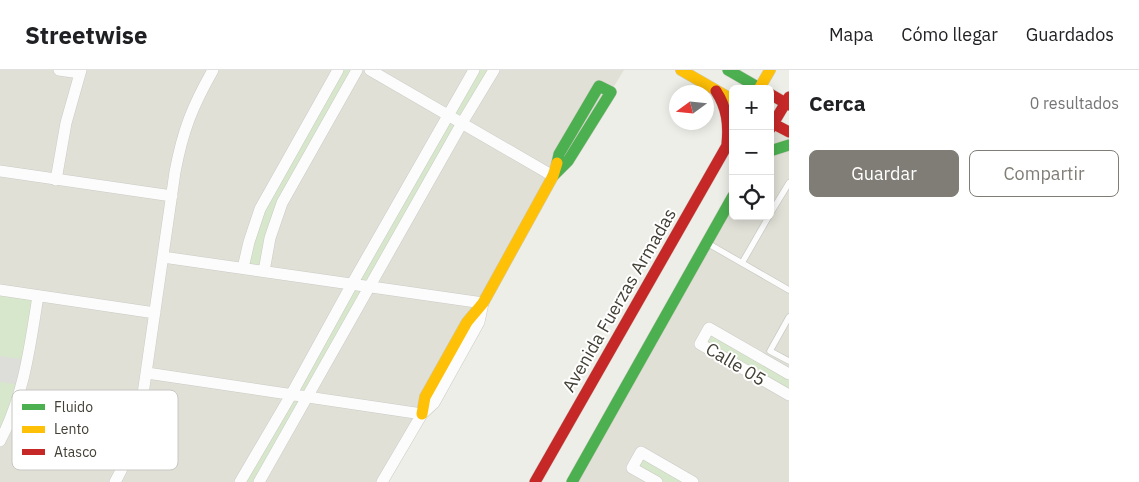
<!DOCTYPE html>
<html lang="es">
<meta charset="utf-8">
<style>
:root{--surface:#fff;--page:#f6f6f6;--text:#202124;--muted:#757577;--line:#e0e0e0;--accent:#7f7d75}
body{margin:0;font-family:"IBM Plex Sans",sans-serif;background:var(--page);color:var(--text)}
.controls{position:absolute;right:15px;top:15px;display:grid;overflow:hidden;border-radius:8px;box-shadow:0 2px 12px #0003}
.controls button{width:45px;height:45px;display:grid;place-items:center;padding:0;border:0;border-bottom:1px solid var(--line);background:var(--surface);color:var(--text);font:25px sans-serif}
.compass{position:absolute;left:669px;top:15px;width:45px;height:45px;border-radius:50%;background:var(--surface);box-shadow:0 2px 12px #0003;rotate:255deg}
.list{margin:0;padding:0;list-style:none}
h2{display:flex;justify-content:space-between;align-items:center;height:65px;margin:0;padding:0 20px;font-size:21px}
h2 small{font-size:16px;font-weight:400;color:var(--muted)}
.actions{display:flex;gap:10px;padding:15px 20px}
.actions a{flex:1;padding:11px 0;border:1px solid var(--accent);border-radius:8px;text-align:center;font-size:18px;color:var(--accent)}
.actions .main{background:var(--accent);color:#fff}
.icon{flex:none;width:28px;height:28px;fill:none;stroke:currentColor;stroke-width:2;stroke-linecap:round;stroke-linejoin:round}
.map{position:relative;flex:none;width:789px;height:412px;overflow:hidden}
header{display:flex;align-items:center;gap:30px;box-sizing:border-box;height:70px;padding:0 25px;background:var(--surface);border-bottom:1px solid var(--line)}
header strong{font-size:24px}
nav{display:flex;gap:28px;margin-inline-start:auto;font-size:18px}
main{display:flex}
aside{flex:1;background:var(--surface)}
.map>svg:first-child{display:block}
.residential{fill:#e1e0d7}
.green{fill:#d7e7cb}
.parking{fill:#ddddd9}
.lines{fill:none;stroke-linecap:round;stroke-linejoin:round}
.lane-casing{stroke:#cacac5;stroke-width:7}
.street-casing{stroke:#cacac5;stroke-width:12}
.fast-casing{stroke:#cccbc0;stroke-width:12}
.slow-casing{stroke:#cccbc0;stroke-width:12}
.jam-casing{stroke:#cccbc0;stroke-width:12}
.lane{stroke:#fcfcfc;stroke-width:5.5}
.street{stroke:#fcfcfc;stroke-width:11}
.fast{stroke:#4caf50;stroke-width:11}
.slow{stroke:#ffc107;stroke-width:11}
.jam{stroke:#c62828;stroke-width:11}
.labels{text-anchor:middle;dominant-baseline:central;stroke-width:4;stroke-linejoin:round;paint-order:stroke}
.street-label{font-size:18px;fill:#434036;stroke:#fff}
.key{fill:#fff;stroke:#c7c6c3;stroke-width:1}
.key-label{font-size:14px;fill:#434036}
</style>
<header>
<strong>Streetwise</strong>
<nav><a>Mapa</a><a>Cómo llegar</a><a>Guardados</a></nav>
</header>
<main>
<div class="map">
<svg width="789" height="412" viewBox="0 0 789 412">
<rect width="100%" height="100%" fill="#eeeee9"/>
<path class="residential" d="M 0,0 L 624,0 L 568,91 L 382,412 L 0,412 Z
M 770,59 L 789,62 L 789,412 L 572,412 L 733,126 L 733,146 L 770,146 Z"/>
<path class="green" d="M 338,0 L 357,0 L 282,133 L 263,201 L 244,198 L 254,155 Z
M 474,0 L 494,0 L 259,412 L 240,412 Z
M 0,220 L 38,226 L 26,299 L 0,371 Z
M 709,258 L 789,304 L 789,325 L 700,274 Z
M 641,382 L 693,412 L 657,412 L 632,398 Z"/>
<path class="parking" d="M 0,286 L 28,290 L 22,315 L 0,312 Z"/>
<g class="lines">
<defs>
<path id="lane" d="M 770,144 L 789,113
M 769,146 L 742,193 L 789,220
M 707,173 L 742,193
M 789,247 L 770,281 L 789,291"/>
<path id="street" d="M 59,0 L 80,3
M 370,0 L 553,106
M 0,101 L 172,126
M 56,110 L 66,53 L 81,0
M 163,187 L 483,233 L 479,252 L 434,333 L 422,344 L 382,412
M 243,198 L 249,172 L 260,139 L 338,0
M 264,201 L 270,168 L 282,133 L 357,0
M 0,220 L 155,243
M 147,303 L 422,344
M 789,304 L 709,258 L 700,274 L 789,325
M 0,371 C 24,326 30,276 38,226
M 115,412 C 130,386 137,359 142,331 L 175,102 C 183,60 192,37 213,0
M 240,412 L 291,325 L 352,214 L 474,0
M 259,412 L 462,53 L 494,0
M 657,412 L 632,398 L 641,382 L 693,412"/>
<path id="fast" d="M 728,0 L 761,19
M 770,81 L 789,75
M 553,106 L 568,91 L 611,22 L 599,16 L 559,84 L 557,93
M 572,412 L 733,126"/>
<path id="slow" d="M 681,0 L 733,30
M 759,19 L 770,0
M 422,344 L 425,327 L 467,252 L 483,233 L 553,106 L 557,93"/>
<path id="jam" d="M 716,21 C 727,38 729,54 727,74
M 770,24 L 789,35
M 770,52 L 789,62
M 770,59 L 789,27
M 535,412 L 733,65"/>
</defs>
<use href="#lane" class="lane-casing"/>
<use href="#street" class="street-casing"/>
<use href="#fast" class="fast-casing"/>
<use href="#slow" class="slow-casing"/>
<use href="#jam" class="jam-casing"/>
<use href="#lane" class="lane"/>
<use href="#street" class="street"/>
<use href="#fast" class="fast"/>
<use href="#slow" class="slow"/>
<use href="#jam" class="jam"/>
</g>
<g class="labels">
<g class="street-label">
<text transform="translate(619 230) rotate(-60)">Avenida Fuerzas Armadas</text>
<text transform="translate(736 294) rotate(31)">Calle 05</text>
</g>
</g>
<rect x="12" y="320" width="166" height="80" rx="8" class="key"/>
<rect x="22" y="334" width="23" height="6" fill="#4caf50"/>
<rect x="22" y="356" width="23" height="7" fill="#ffc107"/>
<rect x="22" y="379" width="23" height="6" fill="#c62828"/>
<g class="key-label">
<text x="54" y="342">Fluido</text>
<text x="54" y="364">Lento</text>
<text x="54" y="387">Atasco</text>
</g>
</svg>
<div class="controls">
<button>+</button>
<button>−</button>
<button><svg class="icon" aria-label="locate" viewBox="0 0 24 24"><circle cx="12" cy="12" r="6"/><path d="M12 2v4M12 18v4M2 12h4M18 12h4"/></svg></button>
</div>
<svg class="compass" viewBox="-18 -18 36 36"><path d="M0-13l5 13h-10z" fill="#e53935"/><path d="M0 13l5-13h-10z" fill="#757577"/></svg>
</div>
<aside>
<h2>Cerca<small>0 resultados</small></h2>
<ul class="list">
</ul>
<div class="actions"><a class="main">Guardar</a><a>Compartir</a></div>
</aside>
</main>
